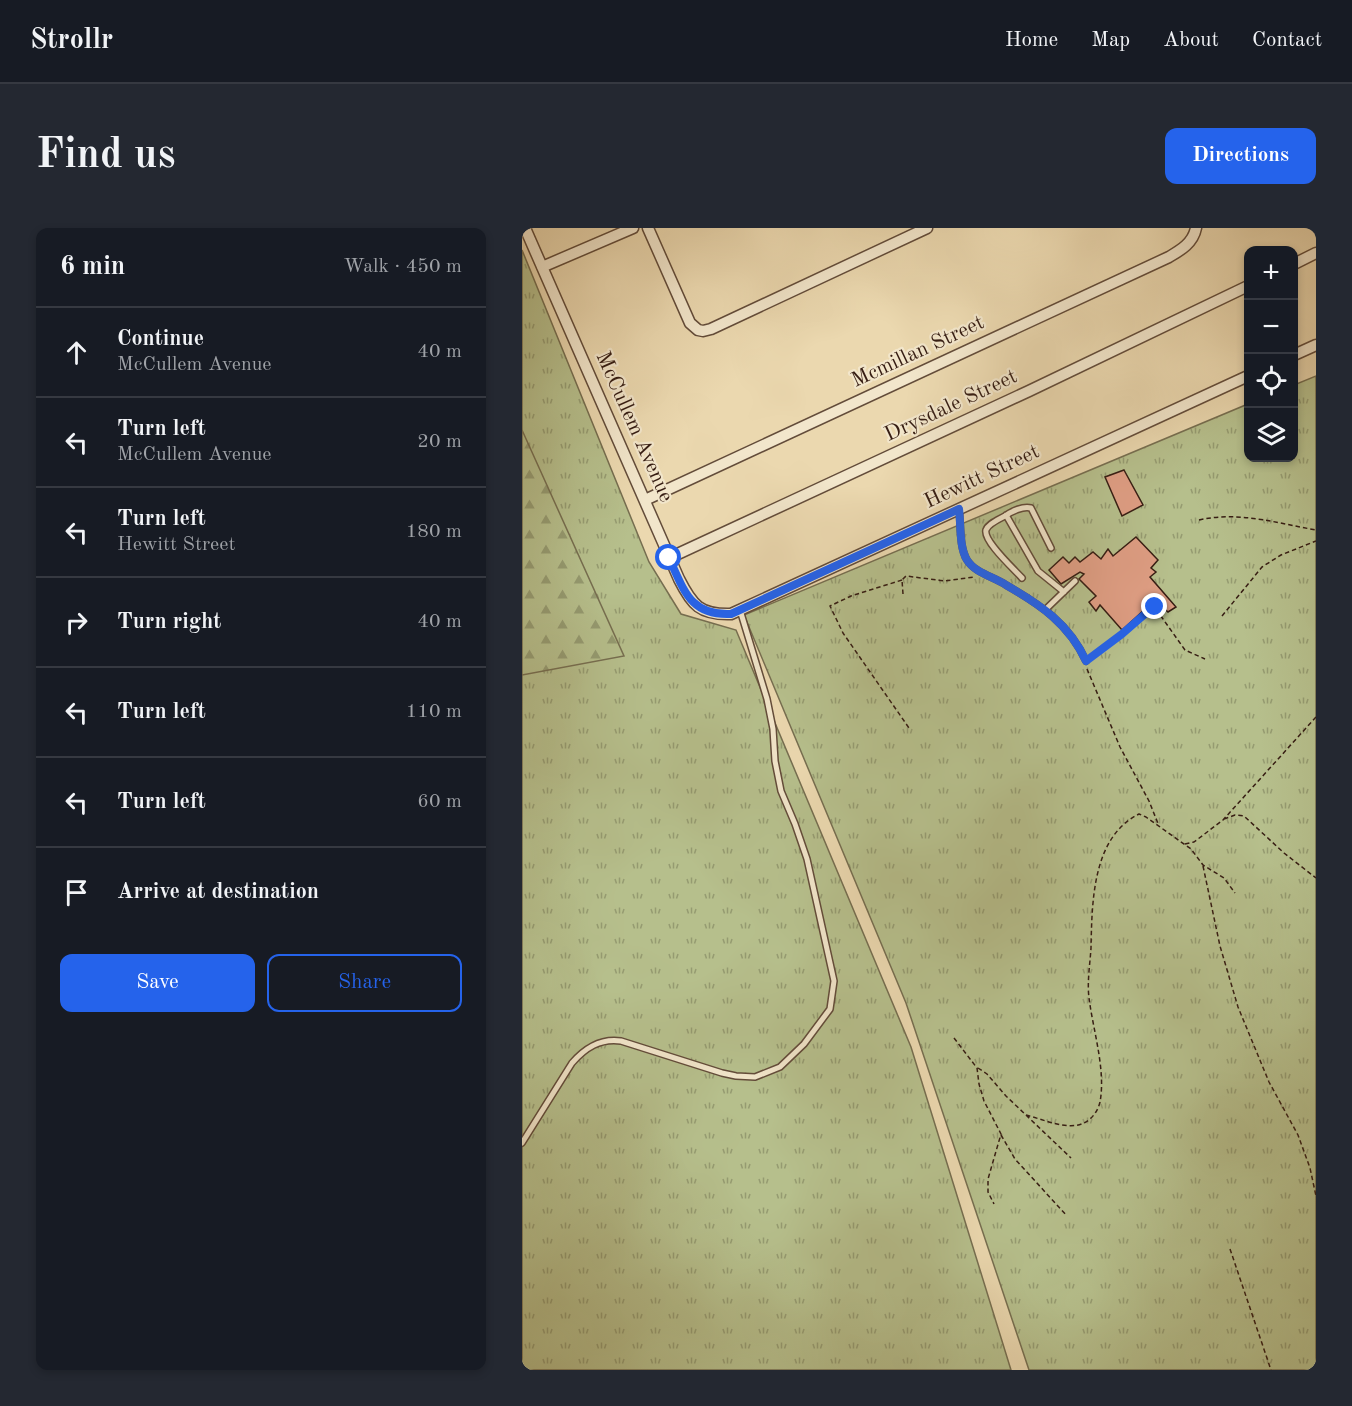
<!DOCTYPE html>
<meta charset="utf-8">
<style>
:root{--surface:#171b24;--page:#242831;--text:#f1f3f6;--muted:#9ea1a6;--line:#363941;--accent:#2563eb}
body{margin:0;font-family:"Old Standard TT",serif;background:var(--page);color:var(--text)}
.controls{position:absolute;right:18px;top:18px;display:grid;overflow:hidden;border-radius:12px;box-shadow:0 3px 9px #0003}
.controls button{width:54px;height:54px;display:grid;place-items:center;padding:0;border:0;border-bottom:2px solid var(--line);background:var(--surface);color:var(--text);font:30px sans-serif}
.stop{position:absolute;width:18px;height:18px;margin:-14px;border:4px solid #2563eb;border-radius:50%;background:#fff}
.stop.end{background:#2563eb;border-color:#fff;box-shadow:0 2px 6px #0008}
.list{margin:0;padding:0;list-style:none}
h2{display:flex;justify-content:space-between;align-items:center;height:78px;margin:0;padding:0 24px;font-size:26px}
h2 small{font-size:20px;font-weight:400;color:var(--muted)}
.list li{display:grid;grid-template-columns:39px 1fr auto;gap:18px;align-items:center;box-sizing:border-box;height:90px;padding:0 24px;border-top:2px solid var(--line)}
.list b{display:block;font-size:22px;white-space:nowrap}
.list p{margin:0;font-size:20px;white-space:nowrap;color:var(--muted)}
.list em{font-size:20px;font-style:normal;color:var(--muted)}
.actions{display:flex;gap:12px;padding:18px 24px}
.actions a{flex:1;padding:14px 0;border:2px solid var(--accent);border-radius:12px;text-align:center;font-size:21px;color:var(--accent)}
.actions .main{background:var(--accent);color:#fff}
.icon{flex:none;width:33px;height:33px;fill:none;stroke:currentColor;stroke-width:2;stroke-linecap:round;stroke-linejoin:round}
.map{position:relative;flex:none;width:794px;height:1142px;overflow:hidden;border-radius:12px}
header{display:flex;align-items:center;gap:36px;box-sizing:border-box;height:84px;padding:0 30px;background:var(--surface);border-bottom:2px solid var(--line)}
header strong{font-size:28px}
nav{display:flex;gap:33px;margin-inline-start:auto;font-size:21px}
.intro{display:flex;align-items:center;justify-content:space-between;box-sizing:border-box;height:144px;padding:0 36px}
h1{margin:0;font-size:42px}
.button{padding:15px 27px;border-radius:12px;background:var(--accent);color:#fff;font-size:21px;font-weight:700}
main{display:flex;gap:36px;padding:0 36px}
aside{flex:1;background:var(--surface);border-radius:12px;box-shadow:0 3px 9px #0003}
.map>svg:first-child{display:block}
.grass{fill:url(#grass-tufts);stroke:#766e50;stroke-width:1.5}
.forest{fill:url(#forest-firs);stroke:#766e50;stroke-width:1.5}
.building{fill:#df9e84;stroke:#361d13;stroke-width:1.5}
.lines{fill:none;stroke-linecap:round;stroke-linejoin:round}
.service-casing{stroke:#634c3a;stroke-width:8}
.minor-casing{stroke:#634c3a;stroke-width:13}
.path{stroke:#361d13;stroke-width:1.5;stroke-dasharray:4.5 3;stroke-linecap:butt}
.service{stroke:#f2e6cb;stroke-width:5}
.minor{stroke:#f2e6cb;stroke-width:10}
.route{stroke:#2563eb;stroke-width:8}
.labels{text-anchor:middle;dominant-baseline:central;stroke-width:4.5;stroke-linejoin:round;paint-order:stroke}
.street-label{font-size:21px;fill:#361d13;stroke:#f2e6cb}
</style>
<header>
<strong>Strollr</strong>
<nav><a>Home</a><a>Map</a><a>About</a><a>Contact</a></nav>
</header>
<div class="intro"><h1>Find us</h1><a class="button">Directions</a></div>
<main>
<aside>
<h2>6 min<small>Walk · 450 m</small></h2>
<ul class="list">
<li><svg class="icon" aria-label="ahead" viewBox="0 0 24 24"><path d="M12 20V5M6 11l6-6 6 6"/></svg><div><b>Continue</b><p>McCullem Avenue</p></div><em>40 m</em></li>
<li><svg class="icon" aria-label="left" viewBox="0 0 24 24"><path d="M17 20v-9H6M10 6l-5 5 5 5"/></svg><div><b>Turn left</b><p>McCullem Avenue</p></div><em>20 m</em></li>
<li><svg class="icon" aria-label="left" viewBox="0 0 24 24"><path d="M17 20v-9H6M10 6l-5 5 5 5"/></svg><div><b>Turn left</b><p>Hewitt Street</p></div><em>180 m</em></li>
<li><svg class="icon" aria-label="right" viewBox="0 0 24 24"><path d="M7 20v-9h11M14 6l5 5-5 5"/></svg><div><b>Turn right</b></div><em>40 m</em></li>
<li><svg class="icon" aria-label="left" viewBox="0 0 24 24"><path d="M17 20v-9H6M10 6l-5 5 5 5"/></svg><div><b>Turn left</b></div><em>110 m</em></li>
<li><svg class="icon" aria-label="left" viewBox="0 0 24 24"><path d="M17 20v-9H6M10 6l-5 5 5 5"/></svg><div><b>Turn left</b></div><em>60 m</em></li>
<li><svg class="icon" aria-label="arrive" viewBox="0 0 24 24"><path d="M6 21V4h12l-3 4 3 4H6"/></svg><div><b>Arrive at destination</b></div></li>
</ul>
<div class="actions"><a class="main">Save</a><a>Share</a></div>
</aside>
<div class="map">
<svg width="794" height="1142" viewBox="0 0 794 1142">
<defs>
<pattern id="grass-tufts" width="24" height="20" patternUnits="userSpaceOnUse" patternTransform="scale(1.5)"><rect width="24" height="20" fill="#b6bf8c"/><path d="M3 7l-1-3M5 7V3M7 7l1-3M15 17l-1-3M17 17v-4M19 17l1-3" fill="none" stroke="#959b71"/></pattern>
<pattern id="forest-firs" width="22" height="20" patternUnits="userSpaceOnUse" patternTransform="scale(1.5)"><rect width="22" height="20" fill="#b6bf8c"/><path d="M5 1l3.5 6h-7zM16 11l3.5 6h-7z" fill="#959b71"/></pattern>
</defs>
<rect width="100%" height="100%" fill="#ebd8af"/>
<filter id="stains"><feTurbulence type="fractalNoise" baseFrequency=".00333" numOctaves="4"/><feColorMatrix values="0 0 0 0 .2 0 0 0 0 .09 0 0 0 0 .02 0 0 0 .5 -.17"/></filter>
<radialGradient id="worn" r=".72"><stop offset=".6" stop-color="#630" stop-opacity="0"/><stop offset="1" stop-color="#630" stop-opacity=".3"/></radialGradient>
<path class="grass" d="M 0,22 L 127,334 L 159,386 L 214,402 L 389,819 L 489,1142 L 0,1142 Z
M 794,148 L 794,1142 L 507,1142 L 384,775 L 222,387 L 726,176 L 726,230 L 772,230 L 772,157 Z"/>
<path class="forest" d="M 0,202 L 102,428 L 0,447 Z"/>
<path class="building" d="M 602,242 L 621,277 L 600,288 L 583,249 Z
M 614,309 L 636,332 L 629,340 L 634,344 L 628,349 L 654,379 L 646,384 L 633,372 L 600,402 L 578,377 L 574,383 L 567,374 L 574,368 L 557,351 L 562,346 L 558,344 L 539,356 L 527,342 L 541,329 L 547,335 L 553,329 L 558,334 L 571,324 L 579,331 L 586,321 L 591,328 Z"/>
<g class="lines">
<defs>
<path id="service" d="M 437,281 C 439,296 437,319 445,332 C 453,345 472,349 484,357 C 519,377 547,396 564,433
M 484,287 L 516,343 L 542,364
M 500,350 C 493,342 461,313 464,302 C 466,296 477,291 483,288 C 490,283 501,278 509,280 L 529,320
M 524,381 L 553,353
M 0,915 L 50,835 C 63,820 78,810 99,813 L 200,845 L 214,848 L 233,849 L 258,839 L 282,816 L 308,781 L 312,753 L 285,631 L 273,596 L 259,563 L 253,533 L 251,501 L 245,471 L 218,382"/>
<path id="minor" d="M 3,0 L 157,351 C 170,377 178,387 209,386 L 726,148
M 126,0 L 168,95 L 176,102 L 181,103 L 189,101 L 405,0
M 772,36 L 794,25
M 20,39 L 111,0
M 772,127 L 794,117
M 123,272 L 647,29 C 659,22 671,15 674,0
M 147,330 L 507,163 L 726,58"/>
</defs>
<use href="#service" class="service-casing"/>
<use href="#minor" class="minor-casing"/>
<path class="path" d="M 677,292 C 716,283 755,295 794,302
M 380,352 L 329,368 L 308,378 L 321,405 L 387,500
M 381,366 L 380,352 L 384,348 L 423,353 L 452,349
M 700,388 L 740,339 L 759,327 L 794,313
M 570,428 L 600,406 L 631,379 L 636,384 L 663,422 L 683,431
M 565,441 L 598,519 L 627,573 L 637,598
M 702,591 L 713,587 L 722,588 L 762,625 L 794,650
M 663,616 L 672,614 L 701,592 L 794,489
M 681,638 L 698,718 L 716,779 L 747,854 L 776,907 L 788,940 L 794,968
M 432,810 L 455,840 L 457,856 L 462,873 L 479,906 L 466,951 L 466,964 L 472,976
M 456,840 L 465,846 L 484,868 L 549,930
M 504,887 C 520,891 546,903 562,895 C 570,891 576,883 578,874 C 584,842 571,802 567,770 C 565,754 568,736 569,720 C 570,675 570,609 617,586 L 624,589 L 669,621 L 681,637 L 702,650 L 713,665
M 479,907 L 493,931 L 545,988
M 708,1021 L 749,1142"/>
<use href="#service" class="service"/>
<use href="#minor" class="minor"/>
</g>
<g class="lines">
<path class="route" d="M 147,330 C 162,362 168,388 209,386 L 437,281 C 439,296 437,319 445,332 C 453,345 472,349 484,357 C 519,377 547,396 564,433 L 600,406 L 631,379 L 633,379"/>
</g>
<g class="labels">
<g class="street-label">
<text transform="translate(396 124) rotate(-25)">Mcmillan Street</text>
<text transform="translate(429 178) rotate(-25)">Drysdale Street</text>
<text transform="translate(112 199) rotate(66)">McCullem Avenue</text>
<text transform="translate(460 249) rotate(-25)">Hewitt Street</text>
</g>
</g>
<rect width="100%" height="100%" filter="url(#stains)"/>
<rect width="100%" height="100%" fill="url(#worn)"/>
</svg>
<div class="controls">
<button>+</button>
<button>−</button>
<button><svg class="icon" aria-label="locate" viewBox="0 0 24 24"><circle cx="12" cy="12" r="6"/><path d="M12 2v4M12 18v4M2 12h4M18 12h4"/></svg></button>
<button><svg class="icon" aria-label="layers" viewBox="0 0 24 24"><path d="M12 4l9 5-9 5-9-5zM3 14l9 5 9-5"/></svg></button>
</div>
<div class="stop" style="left:147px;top:330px"></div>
<div class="stop end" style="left:633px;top:379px"></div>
</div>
</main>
